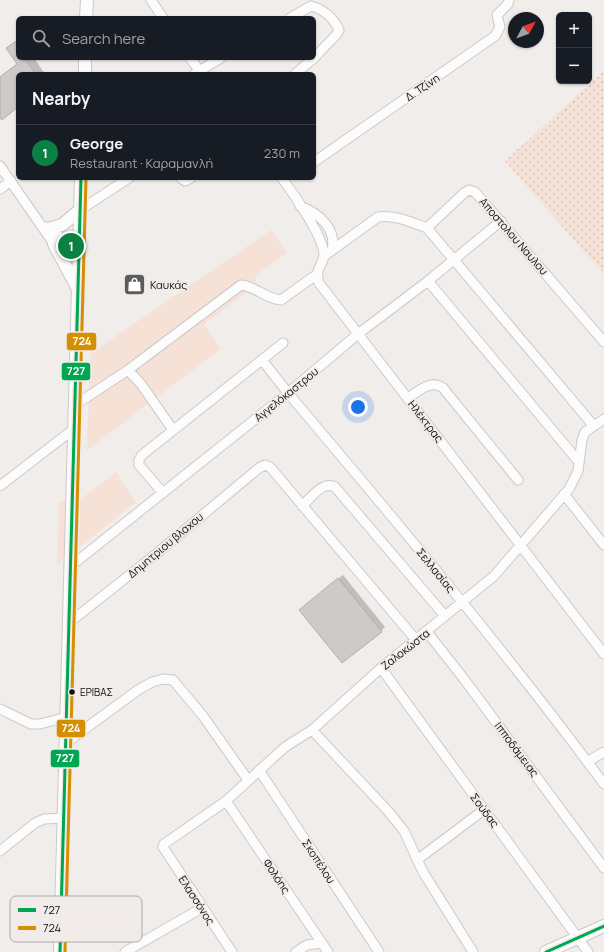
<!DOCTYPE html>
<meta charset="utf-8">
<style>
:root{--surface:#171b24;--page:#242831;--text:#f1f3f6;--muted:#9ea1a6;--line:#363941;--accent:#0b8043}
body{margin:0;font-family:Manrope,sans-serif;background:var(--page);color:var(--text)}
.controls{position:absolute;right:12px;top:12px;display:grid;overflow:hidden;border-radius:6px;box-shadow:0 1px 3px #0004}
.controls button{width:36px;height:36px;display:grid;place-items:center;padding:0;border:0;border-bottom:1px solid var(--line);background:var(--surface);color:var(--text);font:20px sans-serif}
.compass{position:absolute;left:508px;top:12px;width:36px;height:36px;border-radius:50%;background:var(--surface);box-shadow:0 1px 3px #0004;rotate:49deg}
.you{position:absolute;left:358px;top:407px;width:14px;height:14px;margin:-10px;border:3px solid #fff;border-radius:50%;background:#1a73e8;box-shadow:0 0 0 6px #1a73e833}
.badge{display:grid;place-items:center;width:26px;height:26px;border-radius:50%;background:var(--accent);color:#fff;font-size:13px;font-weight:700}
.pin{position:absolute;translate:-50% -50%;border:2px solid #fff;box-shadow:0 1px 4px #0006}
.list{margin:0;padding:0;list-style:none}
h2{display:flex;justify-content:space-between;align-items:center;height:52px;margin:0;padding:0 16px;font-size:17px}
h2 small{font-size:13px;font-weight:400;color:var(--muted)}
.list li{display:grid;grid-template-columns:26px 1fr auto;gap:12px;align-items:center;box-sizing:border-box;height:56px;padding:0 16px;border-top:1px solid var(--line)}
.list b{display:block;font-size:15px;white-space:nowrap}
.list p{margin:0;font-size:13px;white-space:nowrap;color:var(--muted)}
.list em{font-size:13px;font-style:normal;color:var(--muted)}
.icon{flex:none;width:22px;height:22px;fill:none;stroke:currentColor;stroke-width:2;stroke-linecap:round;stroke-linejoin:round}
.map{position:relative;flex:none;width:604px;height:952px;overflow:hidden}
.search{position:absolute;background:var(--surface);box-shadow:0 1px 3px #0004;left:16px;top:16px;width:300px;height:44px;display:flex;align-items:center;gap:10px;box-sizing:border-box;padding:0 14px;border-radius:6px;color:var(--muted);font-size:15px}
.panel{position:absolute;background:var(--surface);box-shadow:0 1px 3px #0004;left:16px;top:72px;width:300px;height:108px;border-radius:6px}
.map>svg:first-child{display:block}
.green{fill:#f6e1d7}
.park{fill:url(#park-dots)}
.shadow{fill:#0003}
.building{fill:#cdcbc9;stroke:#b1afad}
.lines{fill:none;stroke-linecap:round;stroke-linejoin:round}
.street-casing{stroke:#ccc9c8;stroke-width:11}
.secondary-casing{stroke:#ccc9c8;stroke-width:14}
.street{stroke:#fdfcfc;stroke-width:9}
.secondary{stroke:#fdfcfc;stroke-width:12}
.bus-1-casing{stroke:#f1ecea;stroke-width:6}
.bus-2-casing{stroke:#f1ecea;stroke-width:6}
.bus-1{stroke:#00a651;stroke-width:3}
.bus-2{stroke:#d48f02;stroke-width:3}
.bus-dot{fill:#100e0d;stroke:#f1ecea;stroke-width:1.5}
.labels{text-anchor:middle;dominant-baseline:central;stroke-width:3.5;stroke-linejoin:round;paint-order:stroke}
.bus-label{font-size:10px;fill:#100e0d;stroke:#f1ecea;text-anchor:start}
.street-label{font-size:11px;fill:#100e0d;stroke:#f1ecea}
.poi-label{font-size:11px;fill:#100e0d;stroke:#f1ecea;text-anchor:start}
.key{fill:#f1ecea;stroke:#aea9a8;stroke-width:1}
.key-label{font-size:11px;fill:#100e0d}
.line-badge{stroke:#f1ecea;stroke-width:1.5}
.badge-label{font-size:11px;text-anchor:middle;font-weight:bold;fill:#fff}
</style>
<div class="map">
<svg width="604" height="952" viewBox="0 0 604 952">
<defs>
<pattern id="park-dots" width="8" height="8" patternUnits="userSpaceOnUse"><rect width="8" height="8" fill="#f6e1d7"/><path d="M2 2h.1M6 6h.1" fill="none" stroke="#d2c0b7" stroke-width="1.8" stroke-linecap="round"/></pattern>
</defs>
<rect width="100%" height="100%" fill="#f0edeb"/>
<path class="green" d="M 271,230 L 287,252 L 255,276 L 257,285 L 204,324 L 221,349 L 87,450 L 90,354 Z
M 116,472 L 136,502 L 57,565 L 59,502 L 78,501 Z"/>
<path class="park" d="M 604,71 L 604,274 L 505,161 Z"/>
<path class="shadow" d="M 18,39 L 18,58 L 34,58 L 45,74 L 18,74 L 18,106 L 0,117 L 0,77 L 18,63 L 7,49 Z
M 343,575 L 385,627 L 381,631 L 305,605 Z"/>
<path class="building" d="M 18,40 L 18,58 L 24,58 L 36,74 L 18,74 L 18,107 L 2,120 L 0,118 L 0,77 L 17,64 L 6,48 Z
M 338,578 L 382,632 L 342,663 L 299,610 Z"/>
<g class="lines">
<defs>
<path id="street" d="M 151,0 L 163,18
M 290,18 L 311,6 C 323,9 334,18 339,30 L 337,34 L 314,58
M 190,58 L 202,74
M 194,74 L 221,58
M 295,74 L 314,58
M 314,162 L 495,36 L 500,27 L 497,15 L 508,4 L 509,0
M 0,166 L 54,244 L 70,251 L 80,251
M 181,178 L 185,181 L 191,178
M 282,178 C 293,193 323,236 324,254 C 324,266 314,266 319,283 L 604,654
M 0,189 L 11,181
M 300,206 C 318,213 337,228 332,250
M 80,210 L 129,178
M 46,227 L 80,251
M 324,256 L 378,217 C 394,214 413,223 427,228
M 428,281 L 579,462
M 262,360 L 288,393 C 396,521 504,649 604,784
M 128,370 L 141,384 L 173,430
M 408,398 C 419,391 431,379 443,388 L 518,480
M 75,405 L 128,370 L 241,285 C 255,286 266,299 281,300 L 316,275
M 593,425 L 427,228 L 464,193 L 469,190 L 475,192 L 604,342
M 0,486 L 75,428
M 163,493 L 139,465 L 139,460 L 142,455 L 283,343
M 564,494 L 604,545
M 302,506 C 311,498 323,480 335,487 L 445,616
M 71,566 L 288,393 L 358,334 L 428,281 L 501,221
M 70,622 L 156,554 L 259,468 L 265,465 L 270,467 L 416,640
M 427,632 L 464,679 L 604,868
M 381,668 L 588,952
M 0,709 L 31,724 L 40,724 L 67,717
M 312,730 L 388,811 L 404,831 L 423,872 L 473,952
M 67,742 L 138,690 L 152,682 L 163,679 L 173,680 L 203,716 L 248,780
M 587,762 L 604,752
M 259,770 L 379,952
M 226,801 L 328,952
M 0,851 L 35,823 L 44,819 L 65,818
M 417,860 L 485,809
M 125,952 L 202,908
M 232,952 L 163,847 L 164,844 L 226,801 L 285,747 L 312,730 L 381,668 L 494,576 L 569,489 L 578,471 L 582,440 L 585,432 L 604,419
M 296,952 L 307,945 L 322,943"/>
<path id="secondary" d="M 86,18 L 87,0
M 85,74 L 85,58
M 48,229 L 62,225 L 80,210
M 54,244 L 78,289
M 60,952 L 81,178
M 546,952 L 604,926"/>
</defs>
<use href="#street" class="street-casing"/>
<use href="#secondary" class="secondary-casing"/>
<use href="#street" class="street"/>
<use href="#secondary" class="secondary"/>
<defs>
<path id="bus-1" d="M 60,952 L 81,178
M 546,952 L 604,926"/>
<path id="bus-2" d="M 65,952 L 86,178"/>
</defs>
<use href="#bus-1" class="bus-1-casing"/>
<use href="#bus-2" class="bus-2-casing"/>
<use href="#bus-1" class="bus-1"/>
<use href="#bus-2" class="bus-2"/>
</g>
<defs>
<symbol id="shop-square" viewBox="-11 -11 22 22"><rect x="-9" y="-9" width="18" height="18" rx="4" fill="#5e5c5b" stroke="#f1ecea"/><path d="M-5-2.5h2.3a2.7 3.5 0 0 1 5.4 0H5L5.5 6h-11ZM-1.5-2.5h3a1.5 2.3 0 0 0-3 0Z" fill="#fff"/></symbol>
</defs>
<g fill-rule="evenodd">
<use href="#shop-square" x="122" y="272" width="25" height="25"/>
</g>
<circle class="bus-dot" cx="72" cy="692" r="3.5"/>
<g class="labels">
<g class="bus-label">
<text x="80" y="692">ΕΡΙΒΑΣ</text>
</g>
<g class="street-label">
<text transform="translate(422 87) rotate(-34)">Δ. Τζίνη</text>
<text transform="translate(514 236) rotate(49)">Αποστολου Ναυλου</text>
<text transform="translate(286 394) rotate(-39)">Αγγελόκαστρου</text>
<text transform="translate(426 421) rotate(52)">Ηλέκτρας</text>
<text transform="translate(165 545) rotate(-40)">Δημητριου βλαχου</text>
<text transform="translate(436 570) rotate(51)">Σελλασίας</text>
<text transform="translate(405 649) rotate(-38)">Ζαλοκώστα</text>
<text transform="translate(517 749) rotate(53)">Ιπποδάμειας</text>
<text transform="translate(485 810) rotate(53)">Σούδας</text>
<text transform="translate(319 861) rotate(57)">Σκοπέλου</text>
<text transform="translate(277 876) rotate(56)">Φολόης</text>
<text transform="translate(197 900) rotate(57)">Ελασσόνος</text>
</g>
<g class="poi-label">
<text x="150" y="284">Καυκάς</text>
</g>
</g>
<rect x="10" y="896" width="132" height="46" rx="6" class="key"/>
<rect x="18" y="908" width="18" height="4" fill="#00a651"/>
<rect x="18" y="926" width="18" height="4" fill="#d48f02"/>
<g class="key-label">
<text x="43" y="914">727</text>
<text x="43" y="932">724</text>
</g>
<g class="line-badge">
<rect x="66" y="332" width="31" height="19" rx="4" fill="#d48f02"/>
<rect x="61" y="362" width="30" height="19" rx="4" fill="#00a651"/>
<rect x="56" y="719" width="30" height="19" rx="4" fill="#d48f02"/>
<rect x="50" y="749" width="30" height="19" rx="4" fill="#00a651"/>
</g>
<g class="badge-label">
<text x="82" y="345">724</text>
<text x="76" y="375">727</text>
<text x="71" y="732">724</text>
<text x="65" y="762">727</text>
</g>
</svg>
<div class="controls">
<button>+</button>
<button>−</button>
</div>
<svg class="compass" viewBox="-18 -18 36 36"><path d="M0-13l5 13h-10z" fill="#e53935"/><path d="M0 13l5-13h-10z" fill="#9ea1a6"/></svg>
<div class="you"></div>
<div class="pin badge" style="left:71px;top:246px">1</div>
<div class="search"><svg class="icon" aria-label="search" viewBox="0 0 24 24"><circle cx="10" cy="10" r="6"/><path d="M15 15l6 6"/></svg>Search here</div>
<section class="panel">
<h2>Nearby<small></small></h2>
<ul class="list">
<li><span class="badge">1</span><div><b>George</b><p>Restaurant · Καραμανλή</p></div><em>230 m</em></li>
</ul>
</section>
</div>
